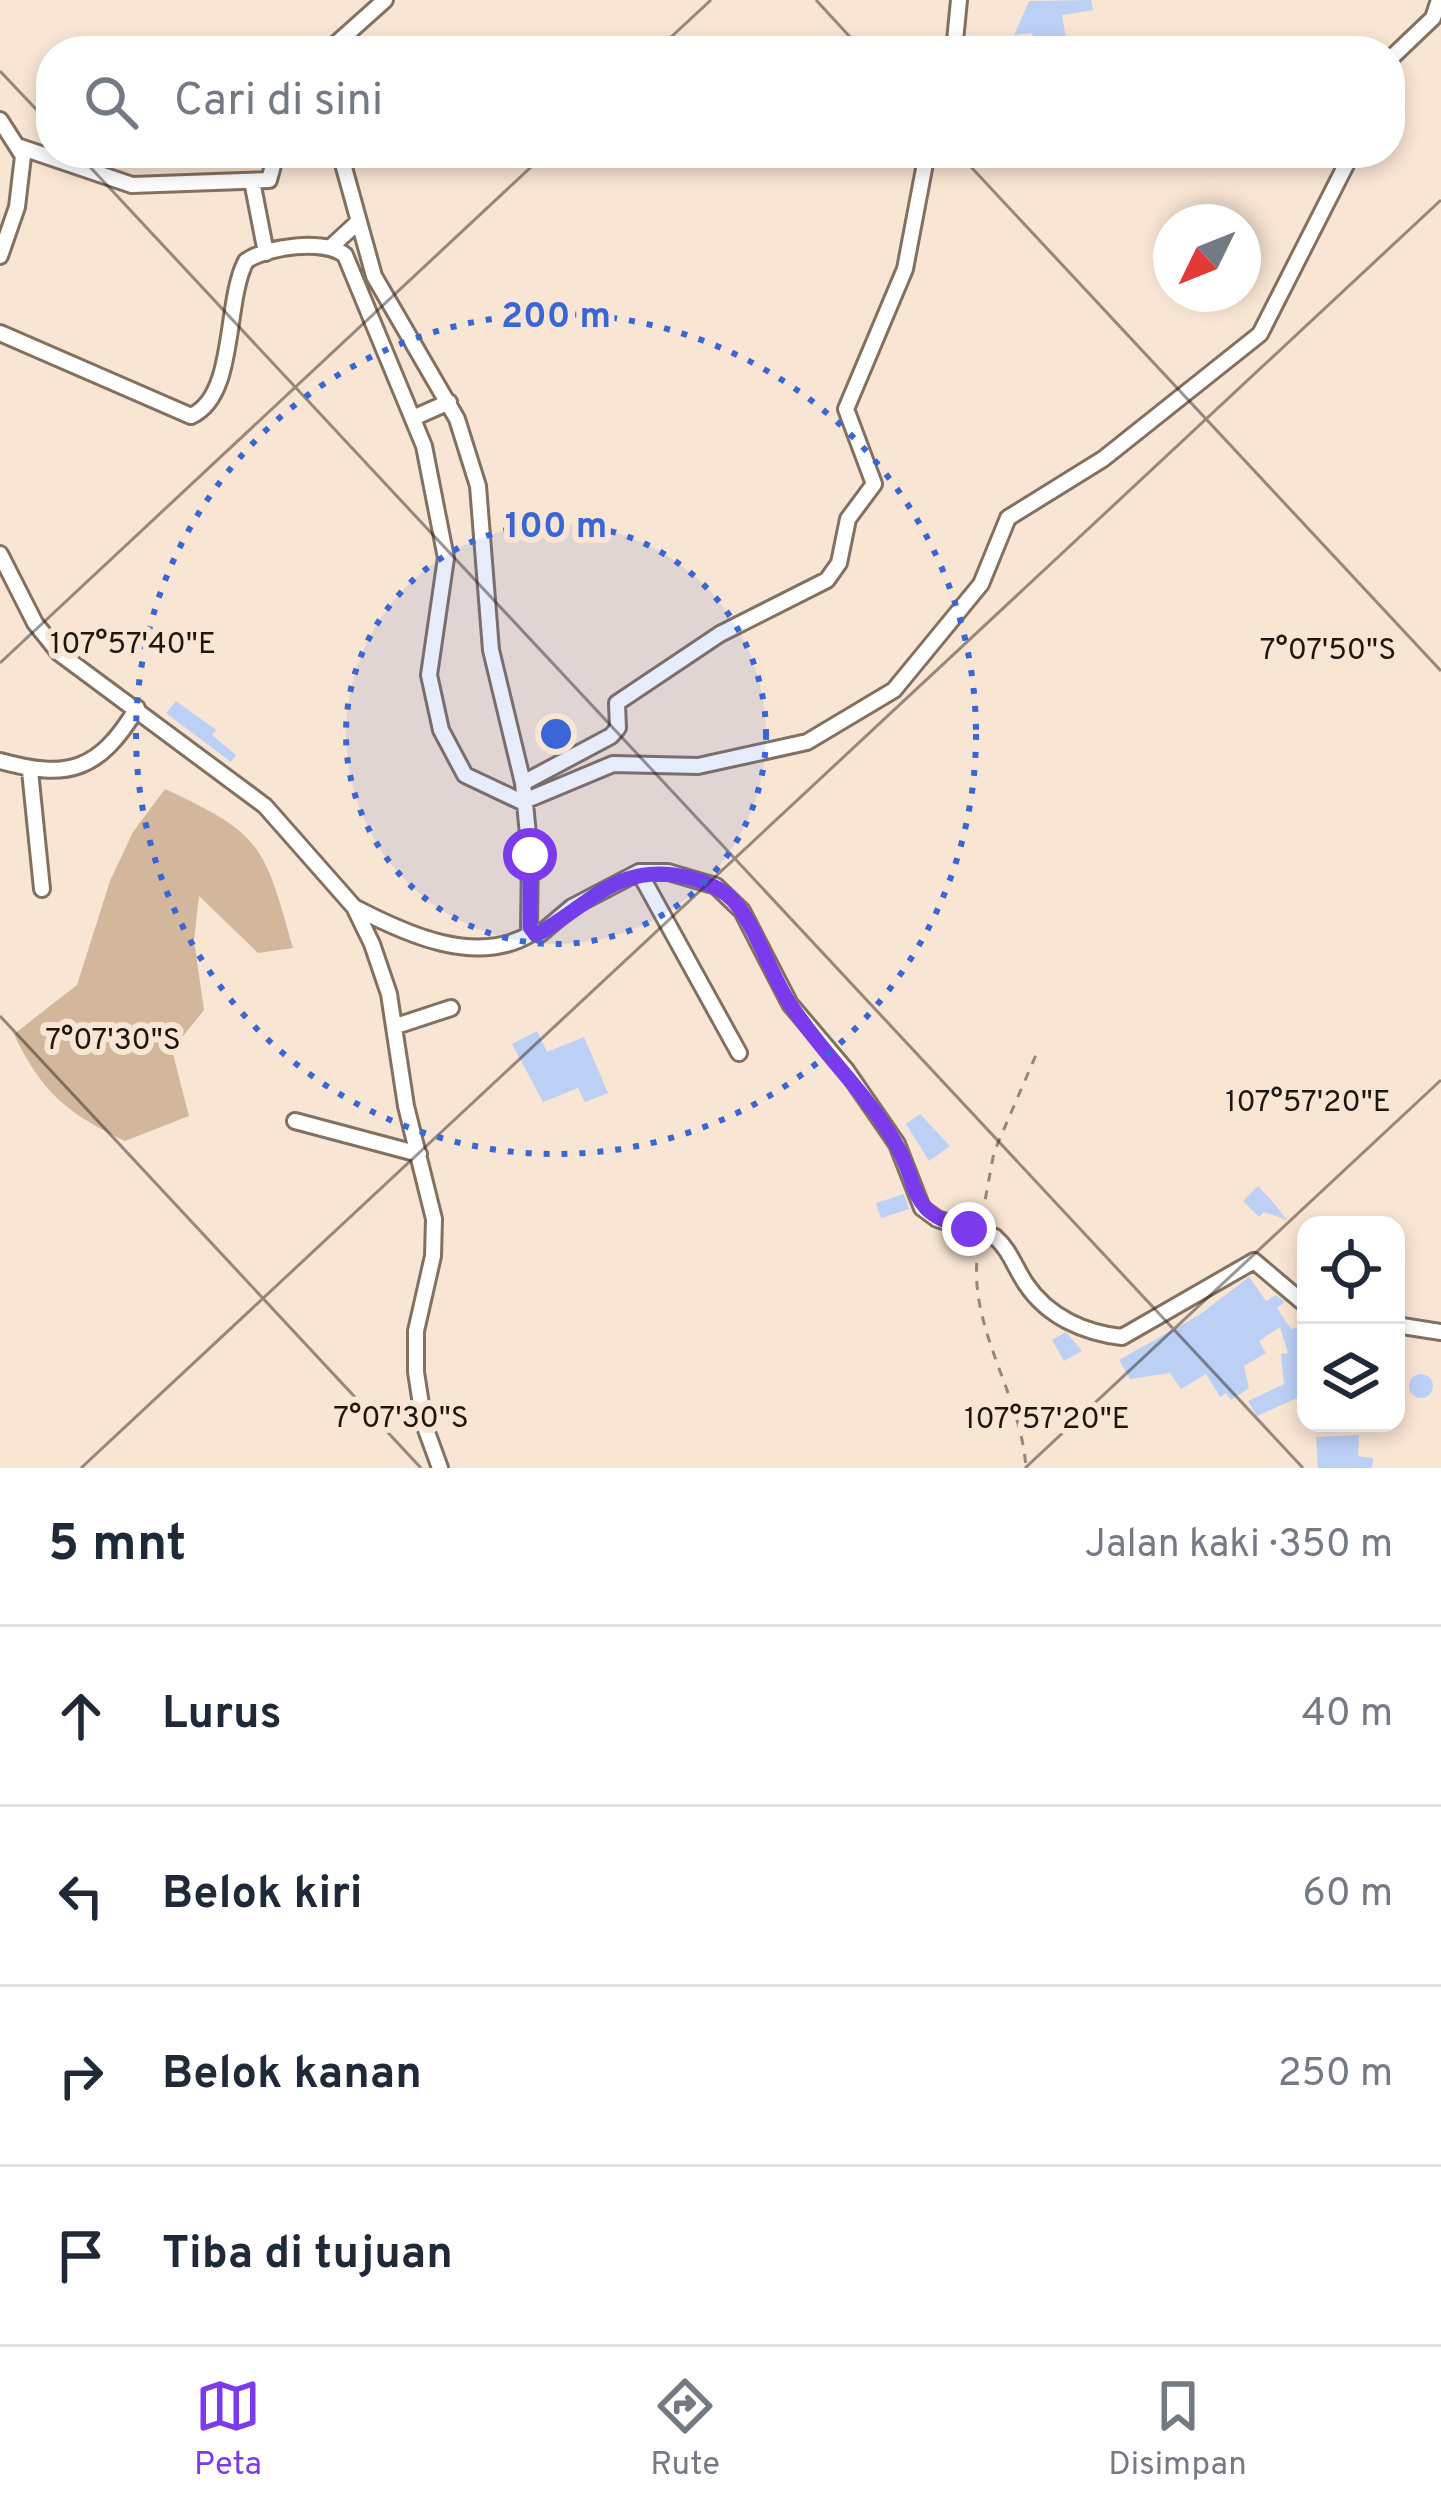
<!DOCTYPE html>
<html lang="id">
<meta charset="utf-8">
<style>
:root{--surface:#fff;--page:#f2f2f3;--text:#1f2937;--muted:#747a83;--line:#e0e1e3;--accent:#7c3aed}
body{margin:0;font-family:Overpass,sans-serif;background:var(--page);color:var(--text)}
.controls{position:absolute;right:36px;bottom:36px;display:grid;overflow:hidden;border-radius:24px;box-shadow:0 6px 18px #0003}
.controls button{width:108px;height:108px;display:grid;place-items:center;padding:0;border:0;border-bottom:3px solid var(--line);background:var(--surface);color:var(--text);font:60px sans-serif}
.compass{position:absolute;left:1153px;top:204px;width:108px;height:108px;border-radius:50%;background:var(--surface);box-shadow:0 6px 18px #0003;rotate:227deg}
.stop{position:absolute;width:36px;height:36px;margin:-27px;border:9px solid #7c3aed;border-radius:50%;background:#fff}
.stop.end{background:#7c3aed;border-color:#fff;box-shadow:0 3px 12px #0008}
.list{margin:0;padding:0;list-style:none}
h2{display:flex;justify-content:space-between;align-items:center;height:156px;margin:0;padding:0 48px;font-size:51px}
h2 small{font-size:39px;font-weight:400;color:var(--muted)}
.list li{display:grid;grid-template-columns:78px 1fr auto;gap:36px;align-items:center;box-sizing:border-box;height:180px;padding:0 48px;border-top:3px solid var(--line)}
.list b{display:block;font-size:45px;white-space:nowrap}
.list em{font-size:39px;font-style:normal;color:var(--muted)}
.icon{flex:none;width:66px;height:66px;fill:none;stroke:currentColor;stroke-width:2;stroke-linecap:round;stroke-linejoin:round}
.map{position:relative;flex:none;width:1441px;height:1468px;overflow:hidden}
.search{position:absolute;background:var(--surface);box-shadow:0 6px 18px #0003;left:36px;right:36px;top:36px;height:132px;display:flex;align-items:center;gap:30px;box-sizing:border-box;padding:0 42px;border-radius:48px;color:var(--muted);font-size:45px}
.sheet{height:876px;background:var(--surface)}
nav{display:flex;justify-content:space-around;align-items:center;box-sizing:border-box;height:168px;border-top:3px solid var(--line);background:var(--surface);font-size:33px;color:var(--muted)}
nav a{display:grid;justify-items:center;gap:6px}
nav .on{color:var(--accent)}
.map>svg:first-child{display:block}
.green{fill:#d3b79d}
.building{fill:#bcd0f6}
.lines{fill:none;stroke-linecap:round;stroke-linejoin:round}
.street-casing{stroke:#827060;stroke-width:20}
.path{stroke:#95877a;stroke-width:3;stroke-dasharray:9 9;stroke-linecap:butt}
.street{stroke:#fff;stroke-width:14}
.route{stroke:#7c3aed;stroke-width:15}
.ticks{fill:none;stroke:#1e1710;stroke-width:3;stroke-opacity:0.45}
.ring{fill:none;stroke:#3866d6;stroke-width:6;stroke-dasharray:6 12}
.ticks-label{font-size:30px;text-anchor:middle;fill:#1e1710;stroke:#f9e5d3;stroke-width:12;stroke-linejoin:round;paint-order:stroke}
.centre{fill:#3866d6;stroke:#f9e5d3;stroke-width:6}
.ring-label{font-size:36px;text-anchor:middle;font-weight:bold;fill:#3866d6;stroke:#f9e5d3;stroke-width:12;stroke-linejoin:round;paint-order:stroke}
</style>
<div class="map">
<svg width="1441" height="1468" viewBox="0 0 1441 1468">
<rect width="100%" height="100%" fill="#f9e5d3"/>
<path class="green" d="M 165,789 C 264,835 264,846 293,948 L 258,953 L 199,896 L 194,940 L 204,1010 L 172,1050 L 189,1116 L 125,1141 C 68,1114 41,1092 14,1034 L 77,985 L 110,881 L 133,832 Z"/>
<path class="building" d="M 1091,0 L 1093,10 L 1062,15 L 1068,51 L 1038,51 L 1032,33 L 1014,35 L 1029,1 Z
M 176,701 L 216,730 L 212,735 L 236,755 L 231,762 L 166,713 Z
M 537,1031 L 547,1052 L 584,1037 L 608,1093 L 585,1102 L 578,1088 L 543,1102 L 512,1044 Z
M 920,1114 L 950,1146 L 929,1161 L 906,1124 Z
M 1258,1186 L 1273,1202 L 1287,1220 L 1264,1212 L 1259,1217 L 1243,1201 Z
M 904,1194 L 909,1209 L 881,1218 L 876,1203 Z
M 1249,1277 L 1266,1301 L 1276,1295 L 1285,1302 L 1277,1308 L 1291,1329 L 1299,1327 L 1306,1352 L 1306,1394 L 1257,1416 L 1248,1401 L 1284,1384 L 1281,1354 L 1288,1353 L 1280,1327 L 1259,1341 L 1266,1353 L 1244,1366 L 1249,1388 L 1231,1400 L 1226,1393 L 1220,1397 L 1206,1374 L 1181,1389 L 1170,1373 L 1130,1379 L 1119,1360 L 1199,1315 Z
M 1066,1332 L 1082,1351 L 1064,1361 L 1052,1340 Z
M1409 1386a12 12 0 1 1 24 0a12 12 0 1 1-24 0Z
M 1359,1435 L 1358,1456 L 1373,1458 L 1372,1468 L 1318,1468 L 1316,1437 Z"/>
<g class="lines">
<defs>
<path id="street" d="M 328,51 L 385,0
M 954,51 L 959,0
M 1390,59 L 1433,18 L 1439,0
M 0,120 L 23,156 L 17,207 L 0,256
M 20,147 L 132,185 L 269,180 L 275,158
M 340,153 L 374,276 L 457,419 L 478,486 L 491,650 L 523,783
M 927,153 L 905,269 L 846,409 L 874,484 L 848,519 L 839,563 L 827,580 L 720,634 L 617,703 L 618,728 L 611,736 L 523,783 L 530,855 L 529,927 L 540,934 L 572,907 L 639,872 L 668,872 L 716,886 L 742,911 L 790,1004 L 846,1070 L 897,1144 L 922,1208 L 937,1219 L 995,1237 C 1010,1250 1015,1268 1026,1284 C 1048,1317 1085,1333 1122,1337 L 1254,1261 L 1306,1305
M 252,181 L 266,253
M 332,246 L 359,221
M 0,333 L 191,416 C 237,396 224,302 246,261 C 268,246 324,239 345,255 L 424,446 L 446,558 L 429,675 L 441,730 L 465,775 L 522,802 L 613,764 L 698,766 L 807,742 L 894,690 L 981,584 L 1008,518 L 1103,459 L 1260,334 L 1352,153
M 413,418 L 449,402
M 0,554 L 35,623 L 59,653 L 265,806 L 354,907 L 372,944 L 389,994 L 406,1106 L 434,1219 L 433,1256 L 416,1331 L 416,1372 L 424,1424 L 440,1468
M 0,761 C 68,780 99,771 137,708
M 30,771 L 42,889
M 639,872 L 739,1053
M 356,908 C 406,934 477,967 532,933
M 396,1026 L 451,1008
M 295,1121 L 419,1154
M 1396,1325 L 1441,1332"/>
</defs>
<use href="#street" class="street-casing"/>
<path class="path" d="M 982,1217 L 994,1152 L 1039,1048
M 979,1245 C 964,1324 1021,1391 1026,1468"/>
<use href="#street" class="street"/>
</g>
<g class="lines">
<path class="route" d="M 530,855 L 530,927 L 536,935 C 592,904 618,860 690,878 C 712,884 730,892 742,912 C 761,940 770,972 788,1001 C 819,1050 863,1089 893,1139 C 923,1187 903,1212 969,1229"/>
</g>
<path class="ticks" d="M 816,0 L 863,51M 656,51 L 711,0M 0,71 L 51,125M 77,153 L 1303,1468M 958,153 L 1441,671M 0,663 L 546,153M 0,1016 L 421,1468M 81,1468 L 1441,200M 1025,1468 L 1441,1080"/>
<circle cx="556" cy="734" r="210" fill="#3866d6" fill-opacity=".12"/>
<g class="ring">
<circle cx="556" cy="734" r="210"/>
<circle cx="556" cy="734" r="420"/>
</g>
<g class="ticks-label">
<text x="133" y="653">107°57'40"E</text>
<text x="1328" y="659">7°07'50"S</text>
<text x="113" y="1049">7°07'30"S</text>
<text x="1308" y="1111">107°57'20"E</text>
<text x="401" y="1427">7°07'30"S</text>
<text x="1047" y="1428">107°57'20"E</text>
</g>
<circle cx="556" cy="734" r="18" class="centre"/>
<g class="ring-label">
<text x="556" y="327">200 m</text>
<text x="556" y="537">100 m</text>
</g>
</svg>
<div class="controls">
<button><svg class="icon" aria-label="locate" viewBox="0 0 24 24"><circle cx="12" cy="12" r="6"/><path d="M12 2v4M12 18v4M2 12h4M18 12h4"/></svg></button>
<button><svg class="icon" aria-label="layers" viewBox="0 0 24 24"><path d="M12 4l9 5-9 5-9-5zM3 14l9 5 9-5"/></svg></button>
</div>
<svg class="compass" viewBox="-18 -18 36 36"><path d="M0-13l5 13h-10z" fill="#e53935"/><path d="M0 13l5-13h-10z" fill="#747a83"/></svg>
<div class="stop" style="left:530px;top:855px"></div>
<div class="stop end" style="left:969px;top:1229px"></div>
<div class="search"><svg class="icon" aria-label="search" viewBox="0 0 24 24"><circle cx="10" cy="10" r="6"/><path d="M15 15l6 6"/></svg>Cari di sini</div>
</div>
<section class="sheet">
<h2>5 mnt<small>Jalan kaki · 350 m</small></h2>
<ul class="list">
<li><svg class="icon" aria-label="ahead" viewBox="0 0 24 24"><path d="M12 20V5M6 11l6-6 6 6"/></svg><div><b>Lurus</b></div><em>40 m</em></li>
<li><svg class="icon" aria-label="left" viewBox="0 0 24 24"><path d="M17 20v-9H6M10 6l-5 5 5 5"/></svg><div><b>Belok kiri</b></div><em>60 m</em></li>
<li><svg class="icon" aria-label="right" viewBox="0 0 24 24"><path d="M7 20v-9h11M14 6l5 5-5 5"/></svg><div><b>Belok kanan</b></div><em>250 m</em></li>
<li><svg class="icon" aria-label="arrive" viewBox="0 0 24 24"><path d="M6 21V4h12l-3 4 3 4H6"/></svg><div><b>Tiba di tujuan</b></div></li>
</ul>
</section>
<nav>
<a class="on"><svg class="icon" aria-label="map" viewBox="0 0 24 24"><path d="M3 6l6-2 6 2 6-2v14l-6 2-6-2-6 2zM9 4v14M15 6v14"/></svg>Peta</a>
<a><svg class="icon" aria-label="directions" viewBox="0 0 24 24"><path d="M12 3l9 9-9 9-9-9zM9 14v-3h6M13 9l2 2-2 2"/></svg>Rute</a>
<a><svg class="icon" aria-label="saved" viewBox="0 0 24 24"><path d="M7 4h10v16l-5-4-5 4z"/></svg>Disimpan</a>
</nav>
